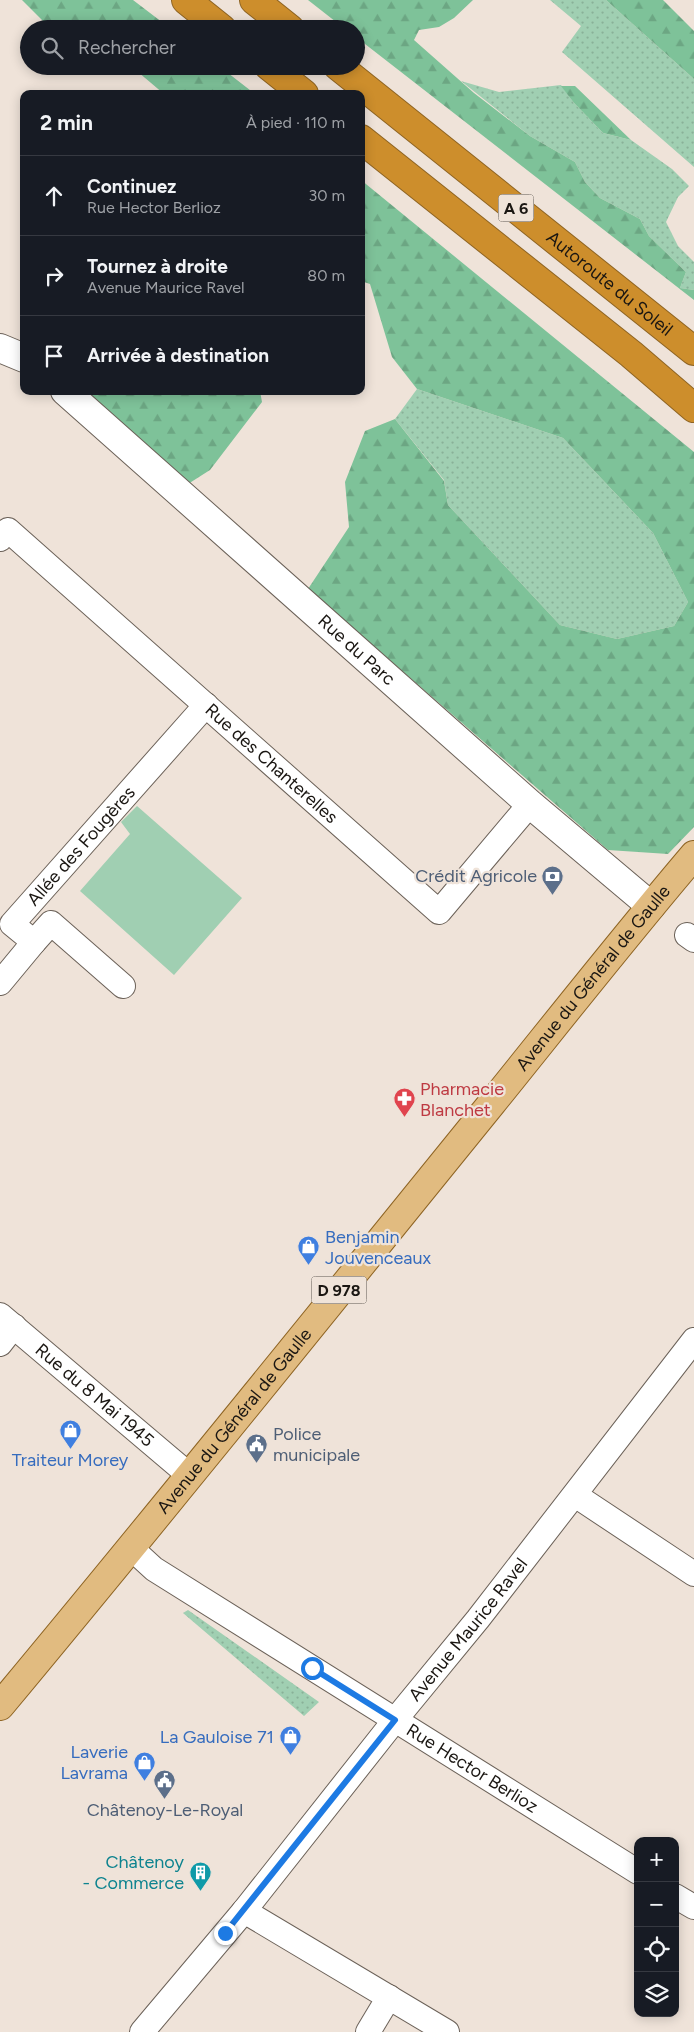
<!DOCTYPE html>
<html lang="fr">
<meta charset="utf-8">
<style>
:root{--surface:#171b24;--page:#242831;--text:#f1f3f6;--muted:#9ea1a6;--line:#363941}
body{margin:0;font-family:Figtree,sans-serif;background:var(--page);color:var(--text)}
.controls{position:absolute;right:15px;bottom:15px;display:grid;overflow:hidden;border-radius:10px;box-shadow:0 2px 12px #0003}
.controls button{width:45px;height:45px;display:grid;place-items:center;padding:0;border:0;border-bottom:1px solid var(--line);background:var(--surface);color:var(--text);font:25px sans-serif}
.stop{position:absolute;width:15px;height:15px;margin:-11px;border:4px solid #1d7ae3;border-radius:50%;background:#fff}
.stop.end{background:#1d7ae3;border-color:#fff;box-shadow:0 1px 5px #0008}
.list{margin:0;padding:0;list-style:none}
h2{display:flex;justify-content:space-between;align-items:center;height:65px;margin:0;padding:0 20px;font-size:21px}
h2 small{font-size:16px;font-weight:400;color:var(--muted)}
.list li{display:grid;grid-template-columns:32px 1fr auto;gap:15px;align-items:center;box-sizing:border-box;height:80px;padding:0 20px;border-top:1px solid var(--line)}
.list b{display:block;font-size:19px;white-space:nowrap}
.list p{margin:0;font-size:16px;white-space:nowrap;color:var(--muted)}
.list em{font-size:16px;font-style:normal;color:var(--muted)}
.icon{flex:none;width:28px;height:28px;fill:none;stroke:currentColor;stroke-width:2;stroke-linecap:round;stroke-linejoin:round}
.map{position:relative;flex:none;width:694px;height:2032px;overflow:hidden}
.search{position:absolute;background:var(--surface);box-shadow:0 2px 12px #0003;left:20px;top:20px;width:345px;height:55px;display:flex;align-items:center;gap:12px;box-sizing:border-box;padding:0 18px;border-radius:28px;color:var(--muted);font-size:19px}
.panel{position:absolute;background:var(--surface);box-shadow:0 2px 12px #0003;left:20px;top:90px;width:345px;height:305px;border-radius:10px}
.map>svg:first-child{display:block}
.grass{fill:url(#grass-dots)}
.forest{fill:url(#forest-firs)}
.park{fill:#a0cfb2}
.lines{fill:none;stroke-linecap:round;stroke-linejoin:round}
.street-casing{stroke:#6b6158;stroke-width:26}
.secondary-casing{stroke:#6b6158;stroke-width:30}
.primary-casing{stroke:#8e6423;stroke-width:30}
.highway-casing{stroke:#8e6423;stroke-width:30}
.street{stroke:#fff;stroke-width:24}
.secondary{stroke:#fff;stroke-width:28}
.primary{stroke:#e1bb80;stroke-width:28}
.highway{stroke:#cd8e2c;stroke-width:28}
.route{stroke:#1d7ae3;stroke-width:6}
.labels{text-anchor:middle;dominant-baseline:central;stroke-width:4.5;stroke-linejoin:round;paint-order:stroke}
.shield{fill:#efe3d9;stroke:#5a544e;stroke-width:1}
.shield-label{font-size:16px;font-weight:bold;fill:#1a1612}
.street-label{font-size:18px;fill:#1a1612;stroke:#efe3d9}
.service-label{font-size:18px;fill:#4e5e75;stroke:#efe3d9;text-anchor:end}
.health-label{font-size:18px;fill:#be3a42;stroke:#efe3d9;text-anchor:start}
.shop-label{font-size:18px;fill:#366cbe;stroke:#efe3d9;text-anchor:end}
.culture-label{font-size:18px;fill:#0d838f;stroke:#efe3d9;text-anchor:end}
</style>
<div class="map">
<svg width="694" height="2032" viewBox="0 0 694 2032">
<defs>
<pattern id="grass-dots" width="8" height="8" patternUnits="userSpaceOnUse" patternTransform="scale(1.25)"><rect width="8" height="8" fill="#a0cfb2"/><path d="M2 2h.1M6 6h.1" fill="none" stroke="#89b198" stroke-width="1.8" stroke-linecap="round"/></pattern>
<pattern id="forest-firs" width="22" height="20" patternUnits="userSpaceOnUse" patternTransform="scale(1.25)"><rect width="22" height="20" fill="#7ec299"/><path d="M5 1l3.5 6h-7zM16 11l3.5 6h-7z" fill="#6ca683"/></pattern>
</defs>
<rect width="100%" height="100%" fill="#efe3d9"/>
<path class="grass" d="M 550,0 L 606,0 L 694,79 L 694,167 L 562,52 L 581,26 Z
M 461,81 L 499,92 L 561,85 L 574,103 L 603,133 L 631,140 L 672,169 L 689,186 L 678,197 L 666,222 L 678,246 L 694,262 L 694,290 L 680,288 L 686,272 L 649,236 L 640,219 L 600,198 L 585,182 L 575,162 L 530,136 Z
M 417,389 L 563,438 L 653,533 L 688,602 L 674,626 L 617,639 L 560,625 L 448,505 L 444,480 L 395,419 Z
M 188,1610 L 319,1702 L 304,1716 L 183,1613 Z"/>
<path class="forest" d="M 22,0 L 133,0 L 171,29 L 51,29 Z
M 308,0 L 473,0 L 454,18 L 439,27 L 419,30 L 414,40 L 474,93 L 530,136 L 575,162 L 585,182 L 600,198 L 640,219 L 649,236 L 686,272 L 680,288 L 694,290 L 694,300 L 356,37 L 356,29 L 345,29 Z
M 606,0 L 663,0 L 694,31 L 694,79 Z
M 131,66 L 219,66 L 255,94 L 164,94 Z
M 561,86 L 575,86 L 631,140 L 603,133 L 574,103 Z
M 361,180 L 694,452 L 694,827 L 668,854 L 608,850 L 308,589 L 349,527 L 345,482 L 365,431 L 395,419 L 444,481 L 448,505 L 560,625 L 617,639 L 674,626 L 688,602 L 653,533 L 563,438 L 417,389 L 392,357 L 370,284 L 361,281 Z
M 82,391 L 260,391 L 262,402 L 210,470 L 188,484 Z"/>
<path class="park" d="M 137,806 L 242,898 L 174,975 L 80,891 L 130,834 L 121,822 Z"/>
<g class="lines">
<defs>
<g id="street">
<path id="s1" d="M 0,539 L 8,530 L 439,912 L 530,804"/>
<path d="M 687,935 L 694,940"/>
<path d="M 34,942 L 51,923 L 123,986"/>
<path id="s2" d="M 0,983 L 34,942 L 12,924 L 206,705"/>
<path id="s3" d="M 0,1315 L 189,1475"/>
<path d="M 0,1344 L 14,1326"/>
<path d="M 575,1495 L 694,1574"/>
<path id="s4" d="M 130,1547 L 154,1569 L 638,1872"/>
<path d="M 675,1896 L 694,1907"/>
<path d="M 244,1911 L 447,2032"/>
<path id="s5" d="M 142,2032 L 244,1911 L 395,1720 L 478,1619 L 694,1340"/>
<path d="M 368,2032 L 389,1997"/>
</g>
<g id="secondary">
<path d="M 0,348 L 24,358"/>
<path id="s6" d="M 65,391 L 530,804 L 651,906"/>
</g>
<g id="primary">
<path id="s7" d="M 0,1706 C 166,1507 328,1305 492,1103 C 559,1020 625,936 694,855"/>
</g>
<g id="highway">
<path d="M 186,0 L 222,29"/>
<path d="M 254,0 L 290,29"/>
<path d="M 269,66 L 304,94"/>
<path id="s8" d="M 338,66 L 694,351"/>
<path d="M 361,139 L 631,354 L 694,408"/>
</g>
</defs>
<use href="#street" class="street-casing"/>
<use href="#secondary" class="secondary-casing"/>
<use href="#primary" class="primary-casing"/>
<use href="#highway" class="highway-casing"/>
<use href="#street" class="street"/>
<use href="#secondary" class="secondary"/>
<use href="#primary" class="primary"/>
<use href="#highway" class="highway"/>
</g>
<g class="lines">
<path class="route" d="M 225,1933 L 395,1720 L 312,1668"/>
</g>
<defs>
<symbol id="bank-pin" viewBox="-11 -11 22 30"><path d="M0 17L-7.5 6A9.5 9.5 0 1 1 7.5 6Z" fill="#5c6f8a" stroke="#efe3d9"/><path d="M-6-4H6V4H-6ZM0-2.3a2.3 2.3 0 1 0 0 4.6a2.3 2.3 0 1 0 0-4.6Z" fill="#fff"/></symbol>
<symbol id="pharmacy-pin" viewBox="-11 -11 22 30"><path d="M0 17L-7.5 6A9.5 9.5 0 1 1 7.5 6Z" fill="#e0444e" stroke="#efe3d9"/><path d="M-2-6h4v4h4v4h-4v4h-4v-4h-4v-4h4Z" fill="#fff"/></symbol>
<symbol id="shop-pin" viewBox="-11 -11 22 30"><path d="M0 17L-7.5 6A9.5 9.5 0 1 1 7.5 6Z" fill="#3f7fe0" stroke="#efe3d9"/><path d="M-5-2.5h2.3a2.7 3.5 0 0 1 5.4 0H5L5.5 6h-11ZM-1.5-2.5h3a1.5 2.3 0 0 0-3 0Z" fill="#fff"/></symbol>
<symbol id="civic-pin" viewBox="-11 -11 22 30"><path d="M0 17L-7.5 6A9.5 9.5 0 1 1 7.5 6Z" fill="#5c6f8a" stroke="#efe3d9"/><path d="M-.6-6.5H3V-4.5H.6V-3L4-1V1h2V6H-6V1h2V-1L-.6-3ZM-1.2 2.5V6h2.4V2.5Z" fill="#fff"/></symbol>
<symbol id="building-pin" viewBox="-11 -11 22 30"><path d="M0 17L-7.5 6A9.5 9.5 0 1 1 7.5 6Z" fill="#0f9aa8" stroke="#efe3d9"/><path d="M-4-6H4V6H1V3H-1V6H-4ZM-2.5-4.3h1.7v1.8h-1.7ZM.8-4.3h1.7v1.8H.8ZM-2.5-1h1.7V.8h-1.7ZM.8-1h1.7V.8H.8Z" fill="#fff"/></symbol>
</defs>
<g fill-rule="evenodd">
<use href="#bank-pin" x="540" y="864" width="25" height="34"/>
<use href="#pharmacy-pin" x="392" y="1086" width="25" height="34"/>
<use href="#shop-pin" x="296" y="1234" width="25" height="34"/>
<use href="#shop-pin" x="58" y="1418" width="25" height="34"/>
<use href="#civic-pin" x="244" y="1432" width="25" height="34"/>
<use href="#shop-pin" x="278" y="1724" width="25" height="34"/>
<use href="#shop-pin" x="132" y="1750" width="25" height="34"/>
<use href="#civic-pin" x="152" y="1768" width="25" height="34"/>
<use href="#building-pin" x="188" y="1860" width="25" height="34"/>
</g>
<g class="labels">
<g class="shield">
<rect x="498.5" y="194.5" width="35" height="27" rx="4"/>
<rect x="311.5" y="1276.5" width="55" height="27" rx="4"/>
</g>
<g class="shield-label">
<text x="516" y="208">A 6</text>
<text x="339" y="1290">D 978</text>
</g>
<g class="street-label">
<text stroke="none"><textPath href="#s8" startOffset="348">Autoroute du Soleil</textPath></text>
<text stroke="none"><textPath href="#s6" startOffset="390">Rue du Parc</textPath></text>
<text stroke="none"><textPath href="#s1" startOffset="364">Rue des Chanterelles</textPath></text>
<text stroke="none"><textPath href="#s2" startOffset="186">Allée des Fougères</textPath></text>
<text stroke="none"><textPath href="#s7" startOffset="939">Avenue du Général de Gaulle</textPath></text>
<text stroke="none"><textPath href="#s3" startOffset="124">Rue du 8 Mai 1945</textPath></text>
<text stroke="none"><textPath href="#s7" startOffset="369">Avenue du Général de Gaulle</textPath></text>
<text stroke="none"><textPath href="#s5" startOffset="518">Avenue Maurice Ravel</textPath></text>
<text stroke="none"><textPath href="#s4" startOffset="408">Rue Hector Berlioz</textPath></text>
</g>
<g class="service-label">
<text x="537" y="876">Crédit Agricole</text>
<text x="273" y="1434" text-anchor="start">Police<tspan x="273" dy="21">municipale</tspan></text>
<text x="165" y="1810" text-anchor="middle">Châtenoy-Le-Royal</text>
</g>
<g class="health-label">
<text x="420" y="1089">Pharmacie<tspan x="420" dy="21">Blanchet</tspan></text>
</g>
<g class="shop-label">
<text x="325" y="1237" text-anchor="start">Benjamin<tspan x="325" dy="21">Jouvenceaux</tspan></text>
<text x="70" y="1460" text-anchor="middle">Traiteur Morey</text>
<text x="274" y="1737">La Gauloise 71</text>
<text x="128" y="1752">Laverie<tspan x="128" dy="21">Lavrama</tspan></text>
</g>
<g class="culture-label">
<text x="184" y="1862">Châtenoy<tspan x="184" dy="21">- Commerce</tspan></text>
</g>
</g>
</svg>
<div class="controls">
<button>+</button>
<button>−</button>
<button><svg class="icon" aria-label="locate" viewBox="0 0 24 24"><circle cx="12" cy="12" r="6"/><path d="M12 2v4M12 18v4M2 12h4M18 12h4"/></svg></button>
<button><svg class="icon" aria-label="layers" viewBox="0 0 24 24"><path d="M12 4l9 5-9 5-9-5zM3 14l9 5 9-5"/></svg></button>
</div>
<div class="stop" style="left:312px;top:1668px"></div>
<div class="stop end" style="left:225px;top:1933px"></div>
<div class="search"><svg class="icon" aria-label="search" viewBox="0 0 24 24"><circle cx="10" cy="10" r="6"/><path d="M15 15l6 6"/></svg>Rechercher</div>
<section class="panel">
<h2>2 min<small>À pied · 110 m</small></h2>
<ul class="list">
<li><svg class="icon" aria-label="ahead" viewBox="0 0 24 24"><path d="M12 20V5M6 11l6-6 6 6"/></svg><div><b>Continuez</b><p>Rue Hector Berlioz</p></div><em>30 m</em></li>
<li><svg class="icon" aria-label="right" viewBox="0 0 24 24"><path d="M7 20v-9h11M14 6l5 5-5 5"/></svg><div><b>Tournez à droite</b><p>Avenue Maurice Ravel</p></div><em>80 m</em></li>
<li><svg class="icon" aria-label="arrive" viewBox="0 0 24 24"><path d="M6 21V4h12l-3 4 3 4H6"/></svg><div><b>Arrivée à destination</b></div></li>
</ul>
</section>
</div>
